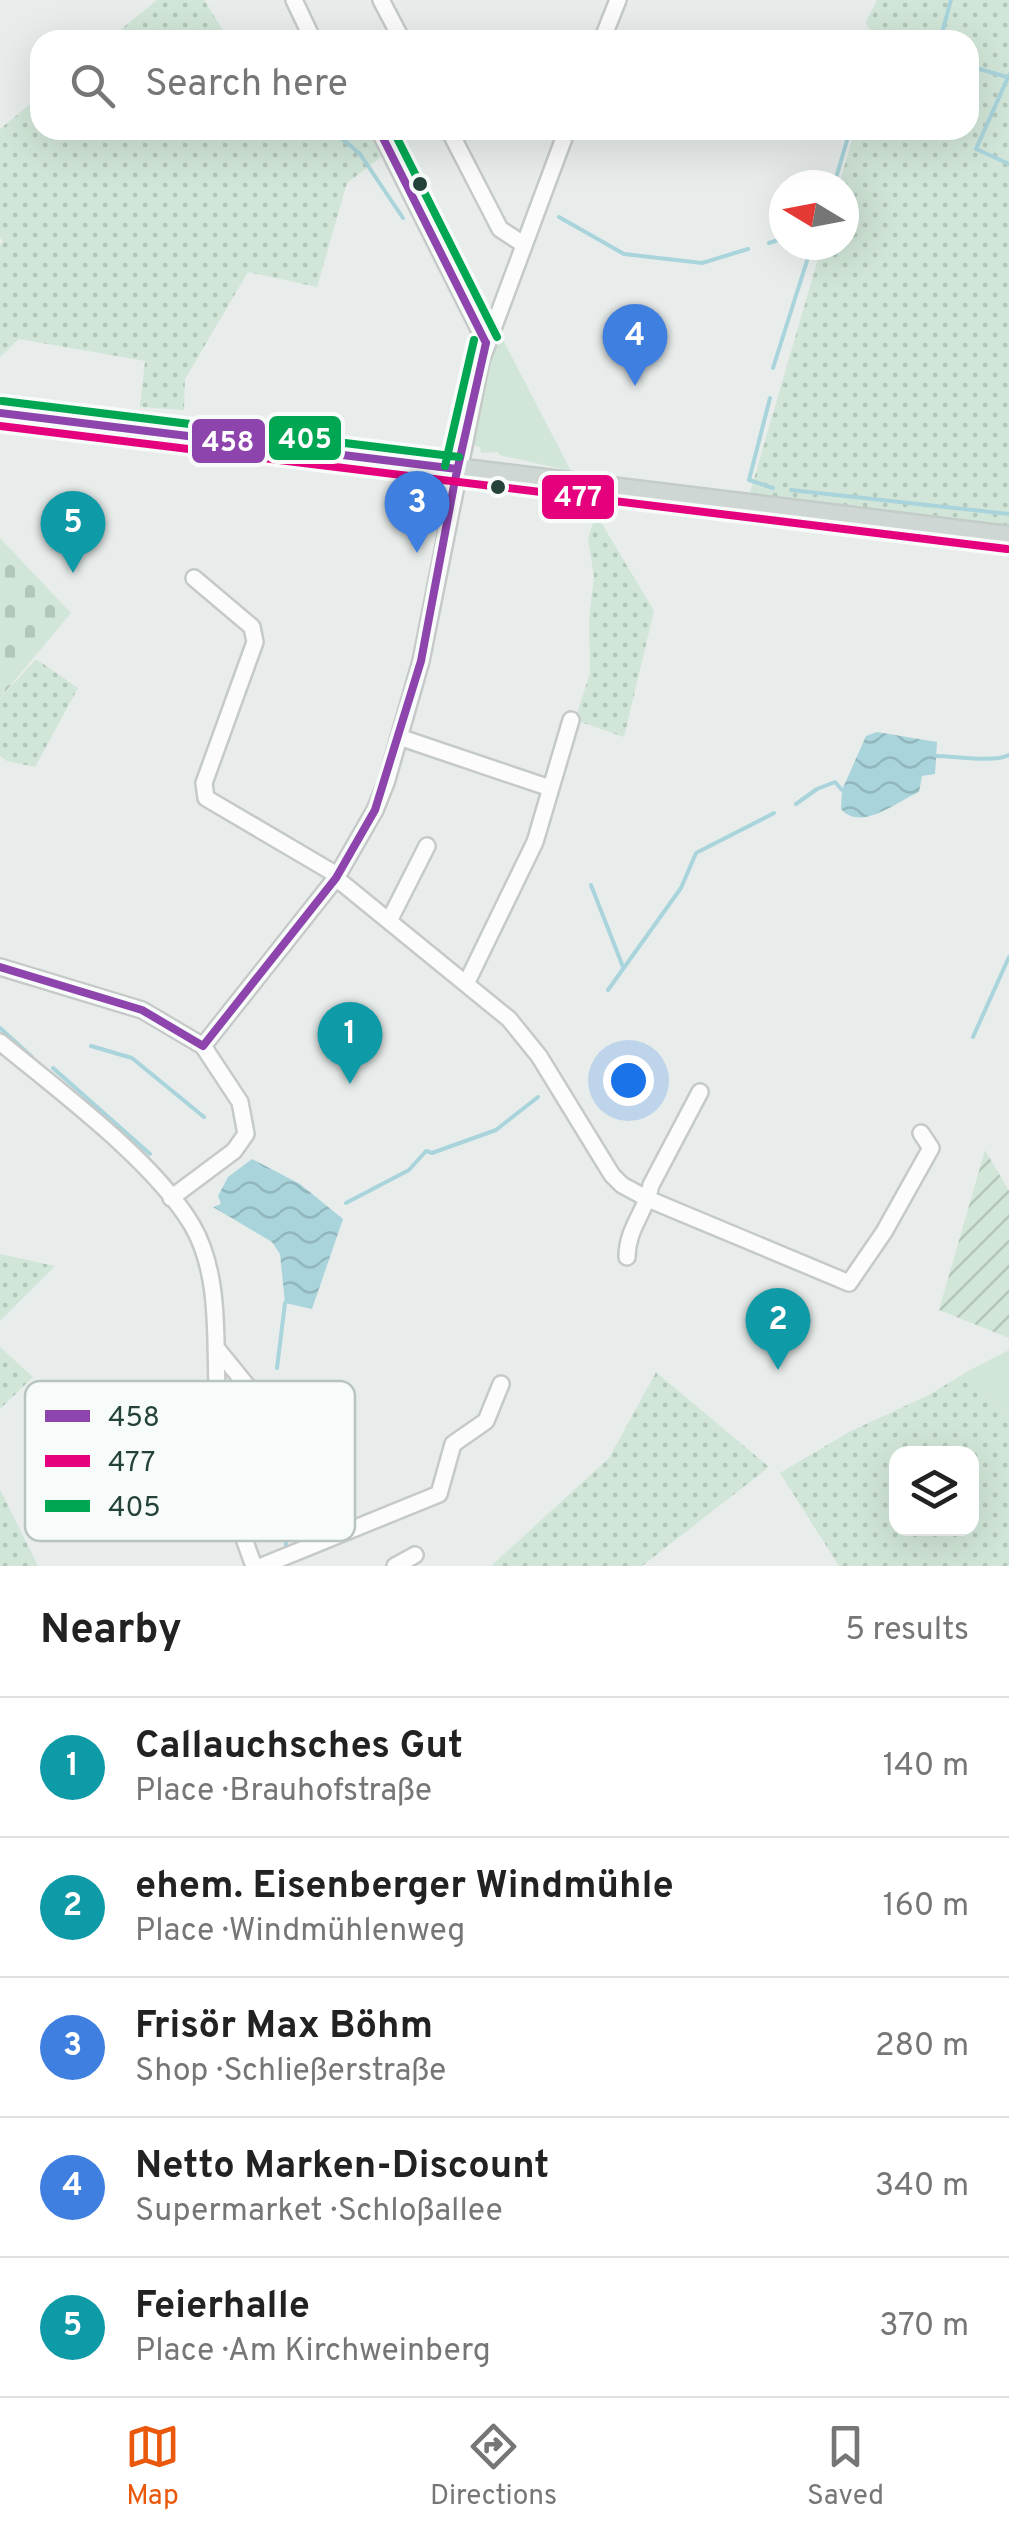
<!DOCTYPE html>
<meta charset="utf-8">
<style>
:root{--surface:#fff;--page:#f2f2f2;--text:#222;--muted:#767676;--line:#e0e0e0;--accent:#ea580c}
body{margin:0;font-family:Overpass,sans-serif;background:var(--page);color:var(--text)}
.controls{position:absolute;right:30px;bottom:30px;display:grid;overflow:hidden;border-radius:20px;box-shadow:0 10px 40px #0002}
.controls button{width:90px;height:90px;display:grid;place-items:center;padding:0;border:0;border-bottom:2px solid var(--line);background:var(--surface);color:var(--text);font:50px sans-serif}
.compass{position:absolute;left:769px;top:170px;width:90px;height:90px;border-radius:50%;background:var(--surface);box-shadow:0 10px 40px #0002;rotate:280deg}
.you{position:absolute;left:628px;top:1080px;width:35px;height:35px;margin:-25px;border:8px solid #fff;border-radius:50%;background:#1a73e8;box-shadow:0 0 0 15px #1a73e833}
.badge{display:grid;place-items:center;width:65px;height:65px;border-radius:50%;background:var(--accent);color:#fff;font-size:32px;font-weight:700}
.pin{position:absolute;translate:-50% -82px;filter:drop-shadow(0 2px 5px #0008)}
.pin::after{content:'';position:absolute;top:52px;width:35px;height:30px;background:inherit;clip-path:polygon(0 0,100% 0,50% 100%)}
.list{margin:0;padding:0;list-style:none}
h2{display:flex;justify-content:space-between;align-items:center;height:130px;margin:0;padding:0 40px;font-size:42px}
h2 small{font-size:32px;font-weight:400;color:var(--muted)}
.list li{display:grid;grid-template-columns:65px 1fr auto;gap:30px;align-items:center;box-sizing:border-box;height:140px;padding:0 40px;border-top:2px solid var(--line)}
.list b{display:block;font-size:38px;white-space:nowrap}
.list p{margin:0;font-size:32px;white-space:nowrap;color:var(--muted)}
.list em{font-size:32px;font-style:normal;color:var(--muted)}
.icon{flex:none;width:55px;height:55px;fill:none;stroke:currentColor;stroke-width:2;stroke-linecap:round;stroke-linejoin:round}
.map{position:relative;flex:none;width:1009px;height:1566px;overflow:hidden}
.search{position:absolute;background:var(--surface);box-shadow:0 10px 40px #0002;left:30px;right:30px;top:30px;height:110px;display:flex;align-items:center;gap:25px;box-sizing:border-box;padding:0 35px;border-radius:30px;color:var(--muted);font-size:38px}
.sheet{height:830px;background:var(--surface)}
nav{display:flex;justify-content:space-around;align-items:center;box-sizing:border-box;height:140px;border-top:2px solid var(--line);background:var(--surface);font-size:28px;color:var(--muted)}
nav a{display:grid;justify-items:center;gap:5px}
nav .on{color:var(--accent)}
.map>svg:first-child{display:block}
.grass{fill:url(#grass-dots);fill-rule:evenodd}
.cemetery{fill:url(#cemetery-stones)}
.park{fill:#d1e6d8}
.garden{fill:url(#garden-furrows)}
.water{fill:url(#water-waves)}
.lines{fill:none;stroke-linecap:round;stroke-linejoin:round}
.stream{stroke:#a9d4db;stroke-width:4}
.minor-casing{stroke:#c5cac8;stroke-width:20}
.major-casing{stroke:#c3ccc9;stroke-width:25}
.minor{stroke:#fcfcfc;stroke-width:15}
.major{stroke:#cfd7d5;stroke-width:20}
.bus-1-casing{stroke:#f7fbf9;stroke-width:15}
.bus-2-casing{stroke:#f7fbf9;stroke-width:15}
.bus-3-casing{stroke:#f7fbf9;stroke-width:15}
.bus-1{stroke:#8e44ad;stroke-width:8}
.bus-2{stroke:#e5007d;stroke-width:8}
.bus-3{stroke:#00a651;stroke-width:8}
.bus-dot{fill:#24423a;stroke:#f7fbf9;stroke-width:4}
.key{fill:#f7fbf9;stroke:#b8c4c0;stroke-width:2.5}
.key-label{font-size:28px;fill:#24423a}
.line-badge{stroke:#f7fbf9;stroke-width:4}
.badge-label{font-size:28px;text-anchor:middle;font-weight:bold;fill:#fff}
</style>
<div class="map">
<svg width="1009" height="1566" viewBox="0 0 1009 1566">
<defs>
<pattern id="grass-dots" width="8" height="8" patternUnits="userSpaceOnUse" patternTransform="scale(2.5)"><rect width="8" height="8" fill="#d1e6d8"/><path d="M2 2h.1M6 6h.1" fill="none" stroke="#b3c6ba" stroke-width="1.8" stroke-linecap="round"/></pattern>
<pattern id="cemetery-stones" width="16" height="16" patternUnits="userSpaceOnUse" patternTransform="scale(2.5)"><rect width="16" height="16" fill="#d1e6d8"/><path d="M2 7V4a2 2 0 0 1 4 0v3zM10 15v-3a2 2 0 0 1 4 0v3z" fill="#b3c6ba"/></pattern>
<pattern id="garden-furrows" width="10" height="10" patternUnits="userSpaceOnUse" patternTransform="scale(2.5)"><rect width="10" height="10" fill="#d1e6d8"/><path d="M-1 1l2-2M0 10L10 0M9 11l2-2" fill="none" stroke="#b3c6ba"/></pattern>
<pattern id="water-waves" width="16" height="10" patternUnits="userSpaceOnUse" patternTransform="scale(2.5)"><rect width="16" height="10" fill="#a9d4db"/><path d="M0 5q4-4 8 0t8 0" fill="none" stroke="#91b7bd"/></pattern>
</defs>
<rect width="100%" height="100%" fill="#e8edeb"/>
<path class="grass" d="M 157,0 L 204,0 L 229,40 L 108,40 Z
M 877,0 L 1009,0 L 1009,527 L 749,496 L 822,245 L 844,245 L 844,185 L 839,185 L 855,130 L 969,130 L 969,40 L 875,40 L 866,22 Z
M 40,96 L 40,130 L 379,130 L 389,151 L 347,183 L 317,287 L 248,272 L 185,379 L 184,410 L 140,407 L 145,361 L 19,339 L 0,357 L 0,245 L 3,242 L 0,237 L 0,129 Z
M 596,514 L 654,611 L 624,737 L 575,720 L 590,673 L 589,617 L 594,577 L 588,538 Z
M 36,659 L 78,688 L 35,767 L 7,761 L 0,756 L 0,698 Z
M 0,1254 L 55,1266 L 0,1321 Z
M 0,1347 L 33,1377 L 0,1409 Z
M 970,1370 L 974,1379 L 1009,1416 L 1009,1566 L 839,1566 L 780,1473 L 851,1431 L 929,1395 ZM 896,1454 L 972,1454 L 972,1528 L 896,1528 Z
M 656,1372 L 769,1467 L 642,1566 L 491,1566 L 609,1458 Z
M 0,1489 L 38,1566 L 0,1566 Z"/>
<path class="cemetery" d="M 0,538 L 71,613 L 0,698 Z"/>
<path class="park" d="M 502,338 L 571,471 L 499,455 L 498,452 L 481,453 L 480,447 L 472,445 L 487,362 L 492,360 L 496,340 Z
M 1009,1350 L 1009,1416 L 974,1379 L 970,1370 Z"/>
<path class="garden" d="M 985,1150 L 1009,1191 L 1009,1338 L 939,1310 Z"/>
<path class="water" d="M 877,732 L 937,742 L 935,774 L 922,776 L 919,792 C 896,802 861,832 841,809 L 842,790 L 866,736 Z
M 252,1159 L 300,1184 L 343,1219 L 312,1309 L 285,1303 L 280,1254 L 272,1242 L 213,1207 L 221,1204 L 218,1196 L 228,1177 Z"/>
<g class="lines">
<path class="stream" d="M 940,40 L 951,0
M 969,66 L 1007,77
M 1009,75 L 976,149 L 1009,164
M 332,130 L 360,154 L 403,218
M 834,185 L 850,130
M 559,217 L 624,254 L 702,263 L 748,249
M 769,243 L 784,238
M 773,368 L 812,245
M 770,398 L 749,480 L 773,488
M 791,490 L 1009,514
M 936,756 C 955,756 994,763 1009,755
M 796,804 L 817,789 L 835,782 L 842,790
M 591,885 L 623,967
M 608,990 L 681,888 L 696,853 L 774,813
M 0,1028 L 32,1057
M 973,1037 L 1009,957
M 91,1046 L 132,1058 L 204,1117
M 53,1068 L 150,1154
M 346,1203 L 409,1170 L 426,1151 L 432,1153 L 496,1130 L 538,1097
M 277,1368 L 285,1303
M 272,1412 L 283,1506
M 285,1524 L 286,1546"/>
<defs>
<path id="minor" d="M 294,0 L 313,40
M 381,0 L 402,40
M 602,40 L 618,0
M 379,130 L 486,343
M 449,130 L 500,229 L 523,244
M 194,578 L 252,627 L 255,642 L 204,783 L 206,798 L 337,875
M 399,737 L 550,788
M 336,878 L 509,1019 L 539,1056 L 612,1175 L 622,1185 L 648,1199 L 849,1283 L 884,1232 L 931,1148 L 921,1133
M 389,921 L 427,846
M 0,967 L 142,1010 L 203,1046 L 240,1102 L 246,1134 L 234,1151 L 171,1198
M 466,984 L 535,842 L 571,720
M 0,1042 C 59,1091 153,1160 192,1225 C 220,1273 215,1335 217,1388 C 220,1449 232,1510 254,1566
M 203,1046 L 336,878 L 375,810 L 386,783 L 421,661 L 481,361 L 567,130
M 627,1257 C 627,1228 646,1212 651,1185 L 700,1092
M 218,1350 L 248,1387 L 303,1420 L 339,1407
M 240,1530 L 345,1495
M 262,1566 L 439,1494 L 453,1444 L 486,1421 L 501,1384
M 395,1566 L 415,1555"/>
<path id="major" d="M 0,413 L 1009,537"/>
</defs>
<use href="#minor" class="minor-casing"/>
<use href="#major" class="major-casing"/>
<use href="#minor" class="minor"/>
<use href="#major" class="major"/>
<defs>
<path id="bus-1" d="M 379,130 L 486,343
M 0,413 L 457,469
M 0,967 L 142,1010 L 203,1046 L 336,878 L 375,810 L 421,661 L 455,480 L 486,343"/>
<path id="bus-2" d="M 0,426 L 1007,549"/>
<path id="bus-3" d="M 393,130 L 497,337
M 2,401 L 459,457
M 445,466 L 474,340"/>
</defs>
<use href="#bus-1" class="bus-1-casing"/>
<use href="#bus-2" class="bus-2-casing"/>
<use href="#bus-3" class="bus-3-casing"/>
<use href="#bus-1" class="bus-1"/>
<use href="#bus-2" class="bus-2"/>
<use href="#bus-3" class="bus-3"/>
</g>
<g class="bus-dot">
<circle cx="420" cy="184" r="9"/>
<circle cx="498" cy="487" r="9"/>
</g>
<rect x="25" y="1381" width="330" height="160" rx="15" class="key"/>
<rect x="45" y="1410" width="45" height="12" fill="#8e44ad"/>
<rect x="45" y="1455" width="45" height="12" fill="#e5007d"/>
<rect x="45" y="1500" width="45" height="12" fill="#00a651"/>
<g class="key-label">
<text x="108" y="1426">458</text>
<text x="108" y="1471">477</text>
<text x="108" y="1516">405</text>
</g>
<g class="line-badge">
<rect x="267" y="414" width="76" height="48" rx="10" fill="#00a651"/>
<rect x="190" y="417" width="77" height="48" rx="10" fill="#8e44ad"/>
<rect x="540" y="473" width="76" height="48" rx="10" fill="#e5007d"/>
</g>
<g class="badge-label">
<text x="305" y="448">405</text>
<text x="228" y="451">458</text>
<text x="578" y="506">477</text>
</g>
</svg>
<div class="controls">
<button><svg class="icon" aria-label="layers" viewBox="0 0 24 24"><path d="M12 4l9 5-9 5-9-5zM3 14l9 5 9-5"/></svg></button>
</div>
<svg class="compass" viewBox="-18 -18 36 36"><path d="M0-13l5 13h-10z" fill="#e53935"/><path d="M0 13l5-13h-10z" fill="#767676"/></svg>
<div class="you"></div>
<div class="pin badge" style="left:350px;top:1084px;background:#0f9aa8">1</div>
<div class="pin badge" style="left:778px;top:1370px;background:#0f9aa8">2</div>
<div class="pin badge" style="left:417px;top:553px;background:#3f7fe0">3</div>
<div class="pin badge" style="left:635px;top:386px;background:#3f7fe0">4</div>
<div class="pin badge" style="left:73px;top:573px;background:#0f9aa8">5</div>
<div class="search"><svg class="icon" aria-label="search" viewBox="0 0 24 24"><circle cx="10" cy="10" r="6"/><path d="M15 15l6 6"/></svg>Search here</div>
</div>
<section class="sheet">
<h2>Nearby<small>5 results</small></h2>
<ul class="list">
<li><span class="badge" style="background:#0f9aa8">1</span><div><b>Callauchsches Gut</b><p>Place · Brauhofstraße</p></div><em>140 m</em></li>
<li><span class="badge" style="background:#0f9aa8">2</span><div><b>ehem. Eisenberger Windmühle</b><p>Place · Windmühlenweg</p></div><em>160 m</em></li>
<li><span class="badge" style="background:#3f7fe0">3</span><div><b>Frisör Max Böhm</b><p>Shop · Schließerstraße</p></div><em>280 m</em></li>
<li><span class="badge" style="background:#3f7fe0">4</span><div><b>Netto Marken-Discount</b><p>Supermarket · Schloßallee</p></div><em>340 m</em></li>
<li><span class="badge" style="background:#0f9aa8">5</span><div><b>Feierhalle</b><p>Place · Am Kirchweinberg</p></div><em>370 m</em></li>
</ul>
</section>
<nav>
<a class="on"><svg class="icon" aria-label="map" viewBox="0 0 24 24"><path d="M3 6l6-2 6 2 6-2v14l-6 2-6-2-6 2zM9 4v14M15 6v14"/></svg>Map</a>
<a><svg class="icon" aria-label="directions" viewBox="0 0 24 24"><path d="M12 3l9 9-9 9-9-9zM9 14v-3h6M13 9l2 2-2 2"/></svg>Directions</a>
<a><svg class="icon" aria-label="saved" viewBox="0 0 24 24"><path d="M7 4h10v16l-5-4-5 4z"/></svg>Saved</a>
</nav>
